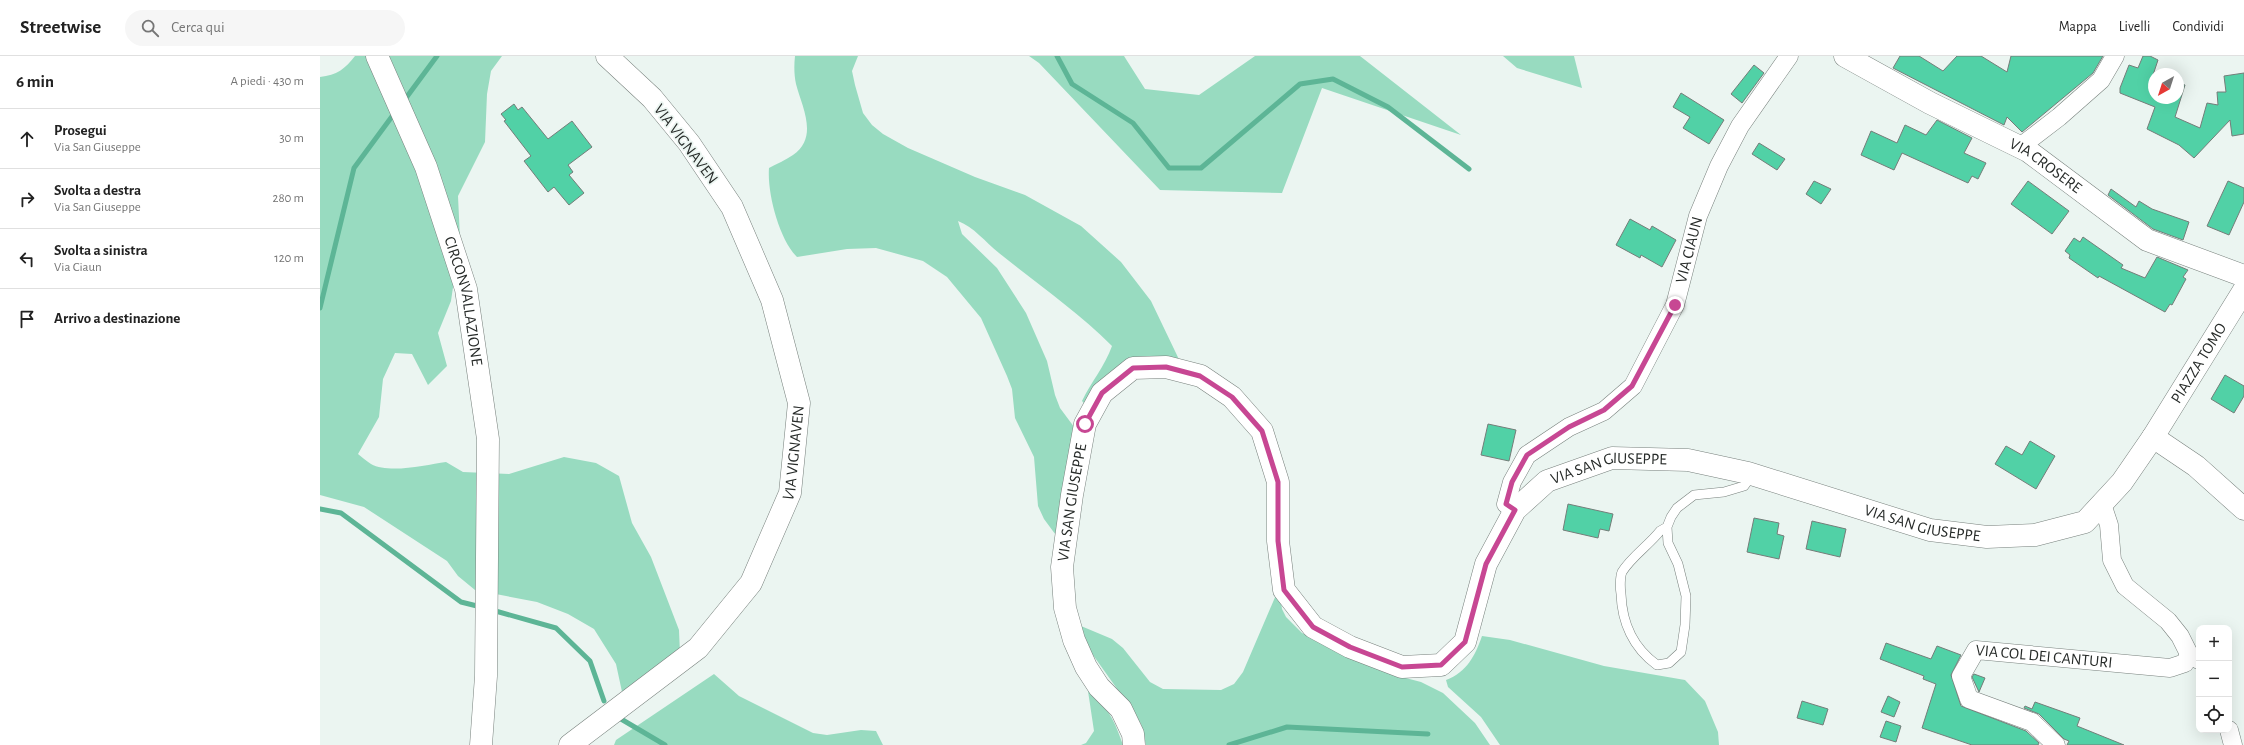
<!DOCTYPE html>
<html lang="it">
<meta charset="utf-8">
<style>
:root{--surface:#fff;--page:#f6f6f6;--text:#222;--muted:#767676;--line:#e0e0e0}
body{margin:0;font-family:"Alegreya Sans",sans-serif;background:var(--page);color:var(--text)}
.controls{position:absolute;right:12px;bottom:12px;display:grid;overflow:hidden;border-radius:8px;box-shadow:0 4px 16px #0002}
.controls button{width:36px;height:36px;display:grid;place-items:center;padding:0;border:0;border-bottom:1px solid var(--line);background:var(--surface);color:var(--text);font:20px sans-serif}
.compass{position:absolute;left:1828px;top:12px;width:36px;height:36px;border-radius:50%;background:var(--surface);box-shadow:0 4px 16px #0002;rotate:219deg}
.stop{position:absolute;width:12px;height:12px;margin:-9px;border:3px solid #c74793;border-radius:50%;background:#fff}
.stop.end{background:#c74793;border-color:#fff;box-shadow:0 1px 4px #0008}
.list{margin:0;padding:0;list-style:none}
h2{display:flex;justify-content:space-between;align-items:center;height:52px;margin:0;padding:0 16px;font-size:17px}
h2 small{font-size:13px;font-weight:400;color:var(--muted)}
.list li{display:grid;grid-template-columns:26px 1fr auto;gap:12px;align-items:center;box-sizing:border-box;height:60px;padding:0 16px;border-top:1px solid var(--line)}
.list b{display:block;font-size:15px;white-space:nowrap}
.list p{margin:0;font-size:13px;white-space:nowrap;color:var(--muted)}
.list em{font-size:13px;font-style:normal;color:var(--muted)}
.icon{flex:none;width:22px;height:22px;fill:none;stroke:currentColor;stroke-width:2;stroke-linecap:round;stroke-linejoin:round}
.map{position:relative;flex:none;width:1924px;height:689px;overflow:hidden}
header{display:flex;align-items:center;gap:24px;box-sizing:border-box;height:56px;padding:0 20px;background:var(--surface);border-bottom:1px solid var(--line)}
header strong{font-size:19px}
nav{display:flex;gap:22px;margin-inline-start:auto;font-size:14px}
.search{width:280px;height:36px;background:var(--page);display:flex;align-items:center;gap:10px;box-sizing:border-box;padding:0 14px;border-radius:22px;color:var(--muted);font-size:15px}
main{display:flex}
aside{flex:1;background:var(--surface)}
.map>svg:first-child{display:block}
.green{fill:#98dbc0}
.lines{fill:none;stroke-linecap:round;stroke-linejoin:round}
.stream{stroke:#5db596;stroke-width:5}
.building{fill:#51d1a6;stroke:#747d79}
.lane-casing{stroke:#78817d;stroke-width:10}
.street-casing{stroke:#78817d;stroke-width:19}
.secondary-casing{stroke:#78817d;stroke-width:23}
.highway-casing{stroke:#78817d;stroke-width:23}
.lane{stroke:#fff;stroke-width:9}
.street{stroke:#fff;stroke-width:18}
.secondary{stroke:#fff;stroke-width:22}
.highway{stroke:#fff;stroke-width:22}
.route{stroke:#c74793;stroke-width:5}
.labels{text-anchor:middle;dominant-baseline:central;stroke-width:3.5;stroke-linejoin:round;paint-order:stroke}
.street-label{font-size:16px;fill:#272b29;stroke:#ebf5f1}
</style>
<header>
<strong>Streetwise</strong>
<div class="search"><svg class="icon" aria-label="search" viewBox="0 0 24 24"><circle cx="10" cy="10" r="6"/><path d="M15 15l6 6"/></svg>Cerca qui</div>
<nav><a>Mappa</a><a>Livelli</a><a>Condividi</a></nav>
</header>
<main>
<aside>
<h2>6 min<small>A piedi · 430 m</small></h2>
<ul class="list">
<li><svg class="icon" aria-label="ahead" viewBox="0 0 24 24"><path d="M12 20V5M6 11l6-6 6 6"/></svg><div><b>Prosegui</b><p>Via San Giuseppe</p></div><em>30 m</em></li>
<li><svg class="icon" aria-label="right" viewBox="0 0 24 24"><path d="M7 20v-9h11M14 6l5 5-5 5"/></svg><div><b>Svolta a destra</b><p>Via San Giuseppe</p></div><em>280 m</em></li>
<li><svg class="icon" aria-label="left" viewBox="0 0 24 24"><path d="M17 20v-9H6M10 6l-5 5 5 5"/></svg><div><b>Svolta a sinistra</b><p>Via Ciaun</p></div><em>120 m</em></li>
<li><svg class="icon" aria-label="arrive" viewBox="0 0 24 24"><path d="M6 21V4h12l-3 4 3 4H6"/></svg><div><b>Arrivo a destinazione</b></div></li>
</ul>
</aside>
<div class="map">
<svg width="1924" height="689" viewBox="0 0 1924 689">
<rect width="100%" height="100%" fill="#ebf5f1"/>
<path class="green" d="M 35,0 L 182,0 L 171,15 L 167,38 L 165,86 L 138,140 L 140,183 L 131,245 L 118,277 L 127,310 L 108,329 L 92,298 L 75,297 L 63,323 L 59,361 L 38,398 C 42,401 46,405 51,408 C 69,418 106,409 126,406 L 143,416 L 189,418 L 244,401 L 276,407 L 299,420 L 312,467 L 331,501 L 359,574 L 360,598 L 304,645 L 296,608 L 274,573 L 248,558 L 217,546 L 155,534 L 138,520 L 127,505 L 44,451 L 0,439 L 0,21 C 17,19 25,13 35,0 Z
M 475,0 L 538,0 L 532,15 L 535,29 L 543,57 L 552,69 L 563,78 L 588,92 L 655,121 L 705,139 L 761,170 L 801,206 L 831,245 L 866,318 L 829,311 L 772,356 L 762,345 C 771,326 785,310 792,290 C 757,255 717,228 679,197 C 665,186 654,171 638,165 L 642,178 L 677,212 L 706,257 L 727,305 L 735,339 L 740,352 L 763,383 L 741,486 L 724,463 L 718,450 L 714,401 L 695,362 L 692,333 L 687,320 L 661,262 L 627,221 L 603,205 L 556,192 L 527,193 L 477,201 C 459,183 447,137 449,112 C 456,108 466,104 473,99 C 499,81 482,51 476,28 C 474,19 474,9 475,0 Z
M 709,0 L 804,0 L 825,33 L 879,39 L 935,0 L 1040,0 L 1141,79 L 1002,32 L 962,137 L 840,134 L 719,7 Z
M 1183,0 L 1254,0 L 1262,32 L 1197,12 Z
M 959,532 L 962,553 L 966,561 L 982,577 L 1078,620 L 1101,626 L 1123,637 L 1155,667 L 1170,689 L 826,689 L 821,668 L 815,658 L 763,585 L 750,560 L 761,570 L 792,583 L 803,592 L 830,626 L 843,633 L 901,634 L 914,628 L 923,616 Z
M 1162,580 L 1190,584 L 1284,610 L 1365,624 L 1385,645 L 1398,676 L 1399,689 L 1180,689 L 1161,661 L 1128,631 L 1126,624 C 1147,616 1155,600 1162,580 Z
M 394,618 L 419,640 L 493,677 L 507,679 L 541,674 L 556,675 L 563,689 L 294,689 L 296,684 Z
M 768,635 C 789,653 794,663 803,689 L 761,689 L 766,687 L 774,675 Z"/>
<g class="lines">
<path class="stream" d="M 737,0 L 752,28 L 813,67 L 849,112 L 881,112 L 980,28 L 1013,23 L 1068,51 L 1149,113
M 83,46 L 117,0
M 0,252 L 34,112 L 76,55
M 0,453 L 21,457 L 141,546 L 161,551
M 172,554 L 236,572 L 270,605 L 284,645
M 301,663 L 345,689
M 909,689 L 967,671 L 1108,678"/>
</g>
<path class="building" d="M 1580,0 L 1599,0 L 1623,15 L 1637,0 L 1661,0 L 1687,16 L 1691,0 L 1783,0 L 1773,17 L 1702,76 L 1687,61 L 1684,69 L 1573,12 Z
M 1823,0 L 1830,0 L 1838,4 L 1833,19 L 1834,42 L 1858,42 L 1858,27 L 1865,29 L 1855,61 L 1880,72 L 1887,47 L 1898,49 L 1897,36 L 1906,36 L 1904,20 L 1924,17 L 1924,78 L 1912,80 L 1910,64 L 1874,102 L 1859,89 L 1827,73 L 1835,51 L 1800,37 L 1800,32 L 1809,9 L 1818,12 Z
M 1434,9 L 1444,17 L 1422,47 L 1411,38 Z
M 1361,37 L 1404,64 L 1389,88 L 1363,72 L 1370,61 L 1353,51 Z
M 194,48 L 198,54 L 202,51 L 228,83 L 252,65 L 272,91 L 248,109 L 253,116 L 249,119 L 264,137 L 249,149 L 234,131 L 228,136 L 204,105 L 211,100 L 184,65 L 186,64 L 181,58 Z
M 1617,64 L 1652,82 L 1644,97 L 1666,107 L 1658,123 L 1652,120 L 1648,127 L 1582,97 L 1574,114 L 1541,99 L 1551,75 L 1577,87 L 1585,69 L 1606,79 Z
M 1439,87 L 1465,103 L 1457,114 L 1432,98 Z
M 1494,125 L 1511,133 L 1501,148 L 1486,138 Z
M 1708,125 L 1749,155 L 1732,178 L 1691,148 Z
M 1908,125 L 1924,132 L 1924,146 L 1909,179 L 1887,170 Z
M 1791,133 L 1816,151 L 1819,145 L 1832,153 L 1869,166 L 1863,184 L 1833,173 L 1788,139 Z
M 1310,163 L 1330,174 L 1332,170 L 1356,184 L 1342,211 L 1321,199 L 1320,202 L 1296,189 Z
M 1763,181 L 1803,209 L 1801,212 L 1825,222 L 1837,201 L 1868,214 L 1863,221 L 1866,223 L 1852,249 L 1850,248 L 1845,256 L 1779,220 L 1778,222 L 1749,202 L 1750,199 L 1745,195 L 1754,182 L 1760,186 Z
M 1905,319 L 1924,330 L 1924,340 L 1914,357 L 1891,343 Z
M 1168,368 L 1196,374 L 1189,405 L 1161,399 Z
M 1710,385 L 1735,400 L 1716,433 L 1675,408 L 1686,390 L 1702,399 Z
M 1248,448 L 1293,458 L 1289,475 L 1280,473 L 1278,482 L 1243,474 Z
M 1434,462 L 1459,467 L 1457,478 L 1464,480 L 1459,503 L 1427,496 Z
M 1492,465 L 1526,473 L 1520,501 L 1486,493 Z
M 1566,587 L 1611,603 L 1617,590 L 1641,599 L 1631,619 L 1641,650 L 1706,675 L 1719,687 L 1718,689 L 1652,689 L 1602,672 L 1616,628 L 1603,623 L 1604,620 L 1560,603 Z
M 1654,618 L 1665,622 L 1659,636 L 1652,621 Z
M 1568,640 L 1580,646 L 1574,661 L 1561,656 Z
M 1482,645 L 1508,653 L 1503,669 L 1477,662 Z
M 1715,646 L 1760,662 L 1757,670 L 1804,689 L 1747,689 L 1749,685 L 1744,683 L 1719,658 L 1704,652 L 1705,650 L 1712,653 Z
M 1566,665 L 1581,670 L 1576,686 L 1560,681 Z"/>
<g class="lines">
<defs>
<path id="lane" d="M 1347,471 L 1340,475 C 1329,489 1311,501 1302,516 C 1300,521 1300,532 1301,538 C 1302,566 1313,592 1337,609 L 1349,607 L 1361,596 L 1365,569 L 1366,540 L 1358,508 L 1348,487 L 1347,471 L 1351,461 L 1357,452 L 1374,439 L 1404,436 L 1424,430 L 1432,419"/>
<g id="street">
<path d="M 1700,91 L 1739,61 L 1781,24 L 1795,0"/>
<path d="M 1782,448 L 1789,469 L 1792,504 L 1805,530 L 1848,565 L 1860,580 L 1869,598 L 1879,604"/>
<path id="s1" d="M 1195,454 L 1186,448 L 1192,426 L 1207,399 L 1249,371 L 1284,355 L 1313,330 L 1355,249 L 1378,160 L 1399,110 L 1420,70 L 1469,0"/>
<path d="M 1909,674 L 1913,689"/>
<path id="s2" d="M 1736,689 L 1712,666 L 1649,643 L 1641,620 L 1656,594 L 1850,612 L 1865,607 L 1869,598"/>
</g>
<g id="secondary">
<path id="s3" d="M 1525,0 L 1610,47 L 1708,95 L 1827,184 L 1924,220"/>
<path d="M 1833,381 L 1876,410 L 1924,453"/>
<path id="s4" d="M 250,689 L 378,592 L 431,527 L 470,437 L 479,347 L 452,244 L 412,151 L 369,87 L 332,42 L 287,0"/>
<path id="s5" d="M 814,689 L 813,678 L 801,653 L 779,631 L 766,611 L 754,584 L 745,552 L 742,511 L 752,439 L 765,368 L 782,337 L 813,312 L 846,311 L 881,320 L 912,341 L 942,375 L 958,426 L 958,485 L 964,534 L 993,571 L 1030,591 L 1082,611 L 1121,609 L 1145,586 L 1166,508 L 1195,454 L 1227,425 L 1292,402 L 1368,404 L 1428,417 L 1610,474 L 1667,481 L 1715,479 L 1765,466 L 1802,426 L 1833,381 L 1924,234"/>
</g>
<g id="highway">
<path id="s6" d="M 57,0 L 106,111 L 146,233 L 168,383 L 166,620 L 161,689"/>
</g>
</defs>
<use href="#lane" class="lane-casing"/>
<use href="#street" class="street-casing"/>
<use href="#secondary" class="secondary-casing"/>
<use href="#highway" class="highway-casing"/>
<use href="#lane" class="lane"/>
<use href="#street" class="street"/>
<use href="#secondary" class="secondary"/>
<use href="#highway" class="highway"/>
</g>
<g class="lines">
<path class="route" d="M 765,368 L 782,337 L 813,312 L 846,311 L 880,320 L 912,341 L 942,375 L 958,426 L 958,485 L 964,534 L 993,571 L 1030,591 L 1082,611 L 1121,609 L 1145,586 L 1166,508 L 1195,454 L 1186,448 L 1192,426 L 1207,399 L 1249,371 L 1284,354 L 1312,330 L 1355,249"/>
</g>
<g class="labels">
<g class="street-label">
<text transform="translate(366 88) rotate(53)">VIA VIGNAVEN</text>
<text stroke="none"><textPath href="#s3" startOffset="229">VIA CROSERE</textPath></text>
<text stroke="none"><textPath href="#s1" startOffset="340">VIA CIAUN</textPath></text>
<text stroke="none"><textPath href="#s6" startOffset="261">CIRCONVALLAZIONE</textPath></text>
<text stroke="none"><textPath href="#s5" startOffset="1884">PIAZZA TOMO</textPath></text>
<text stroke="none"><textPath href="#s4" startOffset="383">VIA VIGNAVEN</textPath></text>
<text stroke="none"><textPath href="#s5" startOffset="1198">VIA SAN GIUSEPPE</textPath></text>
<text stroke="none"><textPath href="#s5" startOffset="263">VIA SAN GIUSEPPE</textPath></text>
<text stroke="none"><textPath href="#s5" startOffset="1522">VIA SAN GIUSEPPE</textPath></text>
<text stroke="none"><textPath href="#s2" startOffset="223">VIA COL DEI CANTURI</textPath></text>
</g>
</g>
</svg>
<div class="controls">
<button>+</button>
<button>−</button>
<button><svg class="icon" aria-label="locate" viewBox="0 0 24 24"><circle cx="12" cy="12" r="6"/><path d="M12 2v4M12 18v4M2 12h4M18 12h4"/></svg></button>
</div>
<svg class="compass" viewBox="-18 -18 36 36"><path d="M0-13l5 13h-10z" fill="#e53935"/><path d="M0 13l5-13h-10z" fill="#767676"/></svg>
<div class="stop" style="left:765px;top:368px"></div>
<div class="stop end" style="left:1355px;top:249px"></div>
</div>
</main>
